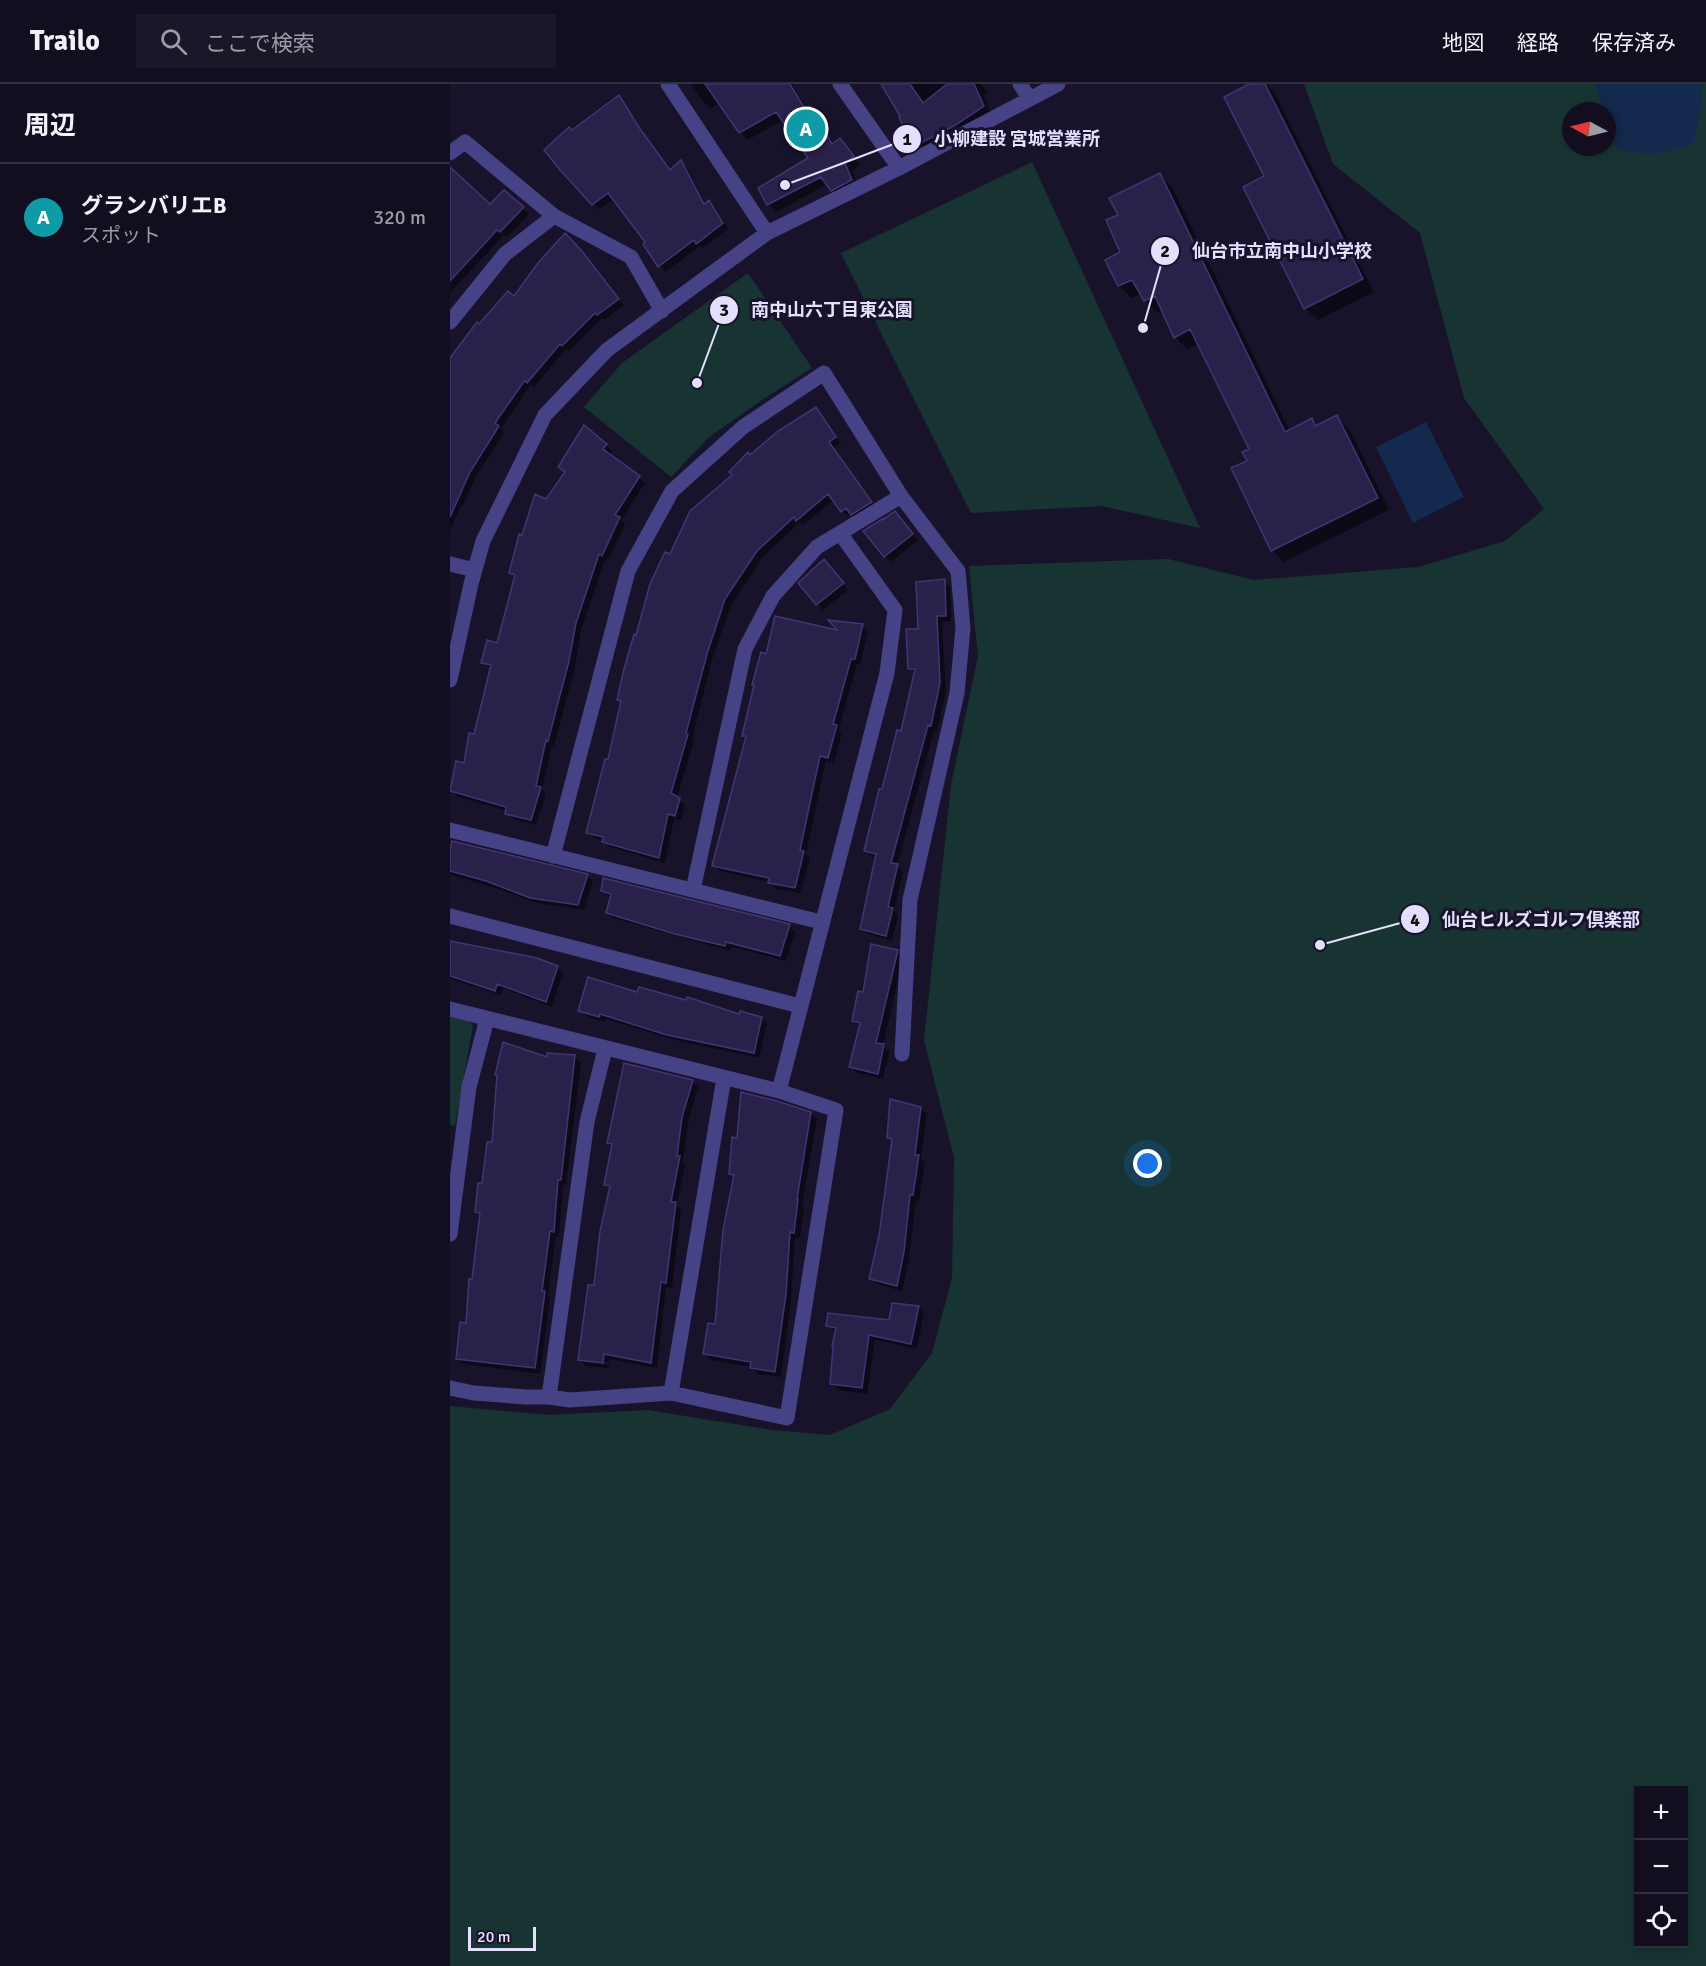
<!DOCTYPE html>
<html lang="ja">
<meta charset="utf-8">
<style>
:root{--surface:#120e20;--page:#1b1729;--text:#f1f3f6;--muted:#9c9ca5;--line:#312e3e;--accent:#d93025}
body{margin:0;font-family:Signika,"Noto Sans JP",sans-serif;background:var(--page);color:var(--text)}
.controls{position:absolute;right:18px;bottom:18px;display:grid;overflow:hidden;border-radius:0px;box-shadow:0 3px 9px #0003}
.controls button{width:54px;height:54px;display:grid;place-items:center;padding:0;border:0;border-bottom:2px solid var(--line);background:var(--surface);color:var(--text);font:30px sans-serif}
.compass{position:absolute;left:1112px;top:18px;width:54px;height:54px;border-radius:50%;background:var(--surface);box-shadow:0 3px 9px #0003;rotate:277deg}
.scale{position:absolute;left:18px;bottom:15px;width:68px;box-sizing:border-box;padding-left:6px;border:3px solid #e3dffd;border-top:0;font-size:16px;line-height:21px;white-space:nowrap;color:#e3dffd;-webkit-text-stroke:4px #18132b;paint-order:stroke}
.you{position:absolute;left:698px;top:1080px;width:21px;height:21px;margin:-15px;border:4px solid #fff;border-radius:50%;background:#1a73e8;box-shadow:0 0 0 9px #1a73e833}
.badge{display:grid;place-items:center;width:39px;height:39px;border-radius:50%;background:var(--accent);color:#fff;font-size:20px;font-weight:700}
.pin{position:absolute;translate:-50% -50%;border:3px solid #fff;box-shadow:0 2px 6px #0006}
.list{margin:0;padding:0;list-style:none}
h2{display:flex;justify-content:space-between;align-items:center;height:78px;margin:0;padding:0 24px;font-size:26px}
h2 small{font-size:20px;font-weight:400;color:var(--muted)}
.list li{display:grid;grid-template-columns:39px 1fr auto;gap:18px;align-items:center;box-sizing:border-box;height:108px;padding:0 24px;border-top:2px solid var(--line)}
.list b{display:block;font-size:22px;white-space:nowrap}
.list p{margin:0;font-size:20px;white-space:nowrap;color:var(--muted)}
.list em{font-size:20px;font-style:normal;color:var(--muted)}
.icon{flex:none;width:33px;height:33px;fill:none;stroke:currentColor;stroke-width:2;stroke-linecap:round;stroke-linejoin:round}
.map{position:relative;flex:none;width:1256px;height:1882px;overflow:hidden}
header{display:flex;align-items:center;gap:36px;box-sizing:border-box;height:84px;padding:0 30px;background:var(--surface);border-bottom:2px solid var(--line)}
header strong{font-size:28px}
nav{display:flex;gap:33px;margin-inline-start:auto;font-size:21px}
.search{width:420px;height:54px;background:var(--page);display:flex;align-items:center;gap:15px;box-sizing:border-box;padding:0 21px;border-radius:0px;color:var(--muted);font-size:22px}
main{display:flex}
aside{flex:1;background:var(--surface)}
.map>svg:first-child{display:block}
.green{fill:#173433;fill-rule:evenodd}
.water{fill:#14294e}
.shadow{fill:#0007}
.building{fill:#2a214a;stroke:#423574;stroke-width:1.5}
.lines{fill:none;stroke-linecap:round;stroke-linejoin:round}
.minor{stroke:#464286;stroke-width:15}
.leader{fill:none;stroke:#e3dffd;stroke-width:2}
.callout-dot{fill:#e3dffd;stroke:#18132b;stroke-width:2}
.mark-label{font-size:18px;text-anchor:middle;font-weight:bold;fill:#111}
.callout-label{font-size:18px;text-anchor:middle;font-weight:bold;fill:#e3dffd;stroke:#18132b;stroke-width:6;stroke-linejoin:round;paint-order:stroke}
</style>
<header>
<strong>Trailo</strong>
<div class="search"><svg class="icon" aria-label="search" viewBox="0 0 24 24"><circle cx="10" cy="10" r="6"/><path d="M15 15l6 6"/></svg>ここで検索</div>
<nav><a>地図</a><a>経路</a><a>保存済み</a></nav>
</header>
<main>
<aside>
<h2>周辺<small></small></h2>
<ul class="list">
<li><span class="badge" style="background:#0f9aa8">A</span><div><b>グランバリエB</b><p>スポット</p></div><em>320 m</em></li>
</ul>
</aside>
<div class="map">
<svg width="1256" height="1882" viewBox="0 0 1256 1882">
<rect width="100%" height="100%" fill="#18132b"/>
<path class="green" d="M 854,0 L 1256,0 L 1256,1882 L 0,1882 L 0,1322 L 98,1331 L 198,1326 L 322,1346 L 380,1351 L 440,1325 L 482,1269 L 502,1194 L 504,1074 L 474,956 L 501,701 L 528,572 L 519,482 L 718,475 L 804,496 L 968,483 L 1055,457 L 1094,425 L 1014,314 L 970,149 L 883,80 ZM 1121,27 L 1157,27 L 1157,63 L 1121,63 ZM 1188,1706 L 1234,1706 L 1234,1860 L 1188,1860 Z
M 582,78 L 750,444 L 652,422 L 521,429 L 391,169 Z
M 298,189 L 362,284 L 315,314 L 259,353 L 221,393 L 134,323 L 172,279 Z
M 0,930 L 18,935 L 23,942 L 5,1042 L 0,1041 Z"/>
<path class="water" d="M 1145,0 L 1252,0 L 1252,17 L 1244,58 C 1216,72 1197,71 1167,65 L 1157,38 L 1157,27 L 1154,27 Z
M 976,338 L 1014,413 L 963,439 L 926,363 Z"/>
<path class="shadow" d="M 241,0 L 342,0 L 357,25 L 360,24 L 367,32 L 384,60 L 390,56 L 410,81 L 402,87 L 409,104 L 390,114 L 378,100 L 326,128 L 318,120 L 360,74 L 333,36 L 298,56 L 290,48 L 270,19 L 260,25 L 252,17 Z
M 432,0 L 530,0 L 538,7 L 534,12 L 543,33 L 474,72 L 465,62 L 452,32 Z
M 802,0 L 816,0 L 824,8 L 924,208 L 868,236 L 855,224 L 816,93 Z
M 169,13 L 221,88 L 231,78 L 237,84 L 256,120 L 259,118 L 265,123 L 278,145 L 253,164 L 250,162 L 215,188 L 195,160 L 197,159 L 164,115 L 149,125 L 111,85 L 122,48 Z
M 0,91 L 40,122 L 54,108 L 79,130 L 57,153 L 54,151 L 0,209 Z
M 709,91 L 722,103 L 840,347 L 861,336 L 868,343 L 887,333 L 900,346 L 939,426 L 834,478 L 822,466 L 801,366 L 749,259 L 738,266 L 726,254 L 713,226 L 707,229 L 695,216 L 691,210 L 681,214 L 669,201 L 672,169 L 670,131 Z
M 136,173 L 174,221 L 154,236 L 152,234 L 119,267 L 116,265 L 84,303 L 81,300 L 51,345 L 54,349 L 25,394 L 13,422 L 11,421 L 0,447 L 0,278 L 29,242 L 64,214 Z
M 366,325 L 391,359 L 384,364 L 427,424 L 408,436 L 402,430 L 398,433 L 384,416 L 353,441 L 350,438 L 313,473 L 281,521 L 262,576 L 242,655 L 244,657 L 227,714 L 235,721 L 231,737 L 224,735 L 215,779 L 160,763 L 154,757 L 144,754 L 138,748 L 159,677 L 172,619 L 169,616 L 221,472 L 300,372 Z
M 156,361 L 162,367 L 159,371 L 195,399 L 171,436 L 175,440 L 158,476 L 155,475 L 131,546 L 125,584 L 104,662 L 102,661 L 92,706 L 96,710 L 86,741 L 63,735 L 57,729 L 57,727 L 8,713 L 1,707 L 15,681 L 25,652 L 42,585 L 33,578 L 48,561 L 66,493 L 61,488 L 73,453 L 116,389 L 110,383 Z
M 445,429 L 468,456 L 441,478 L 435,472 Z
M 379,482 L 398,506 L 373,526 L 350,499 Z
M 494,497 L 500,503 L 501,537 L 492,538 L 496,606 L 487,647 L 484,647 L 447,782 L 453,788 L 444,827 L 448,831 L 442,857 L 418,850 L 412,844 L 426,774 L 422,773 L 416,767 L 433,707 L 452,648 L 465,590 L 459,584 L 470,546 Z
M 412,542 L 418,548 L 410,580 L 407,580 L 389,645 L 392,648 L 384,679 L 376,677 L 356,770 L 360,774 L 350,809 L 326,805 L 319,798 L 270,787 L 264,781 L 297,654 L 294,651 L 318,572 Z
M 0,772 L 137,792 L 143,797 L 134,826 L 87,819 L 43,803 L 3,792 L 0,789 Z
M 152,807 L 339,842 L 345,848 L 336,877 L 282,863 L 281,867 L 163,834 L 157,829 L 161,814 Z
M 0,857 L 87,876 L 107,883 L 113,889 L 102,923 L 53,904 L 51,911 L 0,895 Z
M 447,868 L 453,874 L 433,962 L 439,968 L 433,995 L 407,989 L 401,983 L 411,944 L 404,937 L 414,909 Z
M 188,910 L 290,932 L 311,934 L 317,940 L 309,974 L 225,956 L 156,935 L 155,938 L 136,932 L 130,926 Z
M 125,973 L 131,979 L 116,1101 L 113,1101 L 109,1153 L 106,1152 L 98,1212 L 100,1214 L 90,1290 L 13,1280 L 7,1274 L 18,1241 L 31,1132 L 27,1128 L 43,1060 Z
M 242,997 L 248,1003 L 238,1039 L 233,1078 L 235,1080 L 227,1121 L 231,1126 L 222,1204 L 216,1203 L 207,1284 L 160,1275 L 159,1278 L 135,1275 L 135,1278 L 159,1281 L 158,1284 L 136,1282 L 130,1276 L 145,1203 L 161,1106 L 156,1101 L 163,1063 L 159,1059 Z
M 470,1024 L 477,1030 L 471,1075 L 475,1079 L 469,1117 L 466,1117 L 459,1175 L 452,1207 L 427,1200 L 421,1194 L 430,1152 L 443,1058 L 439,1054 Z
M 360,1029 L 367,1035 L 352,1121 L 354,1123 L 350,1154 L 345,1154 L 341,1217 L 331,1293 L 308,1290 L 302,1283 L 261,1276 L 255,1270 L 266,1241 L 285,1094 L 280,1089 L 288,1055 Z
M 468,1223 L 474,1229 L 467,1265 L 425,1256 L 417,1310 L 388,1306 L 382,1300 L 386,1248 L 377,1241 L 440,1238 Z"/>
<path class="building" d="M 255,0 L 340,0 L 355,25 L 360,22 L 382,60 L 390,54 L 404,72 L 395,79 L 402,96 L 381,107 L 371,93 L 317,121 L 308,104 L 358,74 L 326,28 L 289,49 Z
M 431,0 L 460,0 L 473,19 L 497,0 L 524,0 L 534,22 L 504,42 L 463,63 L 449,33 L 450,32 Z
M 799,0 L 815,0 L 913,195 L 854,225 L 793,103 L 814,92 L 774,13 Z
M 169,11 L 188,42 L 220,86 L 231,76 L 254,120 L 259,116 L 273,139 L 246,160 L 244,156 L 208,183 L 193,160 L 195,158 L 158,109 L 142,121 L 110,86 L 94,66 L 119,43 L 122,46 Z
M 0,83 L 40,120 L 54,106 L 74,123 L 50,148 L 47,146 L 0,197 Z
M 710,89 L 835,348 L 862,334 L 865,342 L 887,331 L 928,414 L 821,467 L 781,384 L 797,377 L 792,368 L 799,365 L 740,245 L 724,254 L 705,212 L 694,217 L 682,196 L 668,202 L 655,176 L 670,168 L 656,136 L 668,131 L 659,114 Z
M 115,149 L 131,166 L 169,215 L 147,231 L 145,229 L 112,262 L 110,260 L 77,299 L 75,296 L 45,339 L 49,342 L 20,388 L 0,433 L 0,274 L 27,238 L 29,240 L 58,207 L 64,212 L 88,179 Z
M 366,323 L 386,353 L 379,358 L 422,418 L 401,431 L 396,424 L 391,428 L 378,410 L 346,437 L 344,433 L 307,467 L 275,515 L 257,570 L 236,649 L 238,650 L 221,709 L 230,714 L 225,732 L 218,730 L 209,774 L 152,758 L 153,753 L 136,749 L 155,675 L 158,675 L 171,617 L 167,616 L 173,589 L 184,550 L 186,551 L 200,500 L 215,468 L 220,470 L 240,427 L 282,391 L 279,388 L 298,368 L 300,371 L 328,347 Z
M 134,341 L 157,360 L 153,365 L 190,392 L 165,431 L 170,433 L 152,472 L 149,470 L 126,539 L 119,577 L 98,657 L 96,656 L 86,702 L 91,703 L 81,736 L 55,730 L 56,723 L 0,707 L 6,677 L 14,679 L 19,649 L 24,650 L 41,581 L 31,579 L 37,556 L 47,559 L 65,491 L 59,489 L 69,450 L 72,451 L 85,410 L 96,415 L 115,388 L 108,383 Z
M 445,427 L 463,450 L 434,473 L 413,447 L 434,434 L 434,435 Z
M 374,475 L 394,499 L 366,521 L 348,499 Z
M 495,495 L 496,532 L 487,532 L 490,599 L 481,642 L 478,641 L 441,779 L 448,780 L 438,823 L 443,824 L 436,852 L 410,845 L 426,770 L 414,767 L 429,705 L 432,705 L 447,646 L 451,647 L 465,585 L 458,585 L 456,545 L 468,545 L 466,498 Z
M 325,532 L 387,546 L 378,536 L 413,540 L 405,575 L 401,575 L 383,640 L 387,641 L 378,674 L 370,672 L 350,766 L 354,767 L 345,804 L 318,799 L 319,794 L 262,782 L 296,652 L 292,652 L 304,601 L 302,601 L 311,568 L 316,570 Z
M 2,757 L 138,790 L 128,821 L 80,814 L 36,797 L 0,787 L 0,766 Z
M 153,794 L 340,840 L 330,872 L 276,858 L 275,862 L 225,850 L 156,829 L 161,810 L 151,807 Z
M 0,857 L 87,874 L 108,882 L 96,918 L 47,900 L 45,907 L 0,892 Z
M 421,860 L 448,866 L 426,959 L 434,960 L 428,990 L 399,983 L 410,939 L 402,937 L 408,907 L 413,908 Z
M 138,893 L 187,908 L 189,903 L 236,916 L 237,913 L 289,930 L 290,927 L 312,933 L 304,969 L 217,951 L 150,930 L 149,933 L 128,927 Z
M 53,958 L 97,973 L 97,969 L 125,971 L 111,1096 L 108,1096 L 104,1148 L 100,1147 L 92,1207 L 95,1207 L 85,1284 L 6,1275 L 10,1238 L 16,1239 L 19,1195 L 22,1195 L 30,1129 L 25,1128 L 28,1099 L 32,1099 L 37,1058 L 42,1058 L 47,991 L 45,991 Z
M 174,979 L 243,996 L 232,1033 L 227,1072 L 230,1072 L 221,1118 L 226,1118 L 216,1199 L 211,1198 L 201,1279 L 154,1270 L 153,1279 L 128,1276 L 138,1201 L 144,1201 L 150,1147 L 160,1102 L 154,1101 L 162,1060 L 157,1059 Z
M 291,1008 L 327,1017 L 361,1028 L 347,1115 L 348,1115 L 344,1149 L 340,1148 L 336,1210 L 325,1288 L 300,1284 L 301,1278 L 253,1270 L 258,1239 L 265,1240 L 273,1146 L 284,1091 L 279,1090 L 282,1053 L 287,1054 Z
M 440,1015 L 471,1023 L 465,1071 L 469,1071 L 463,1111 L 460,1111 L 454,1168 L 447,1202 L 419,1195 L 429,1152 L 442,1055 L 437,1054 Z
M 442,1219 L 469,1222 L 461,1260 L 419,1251 L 412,1304 L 380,1300 L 383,1263 L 382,1262 L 386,1244 L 376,1242 L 378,1229 L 439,1236 Z"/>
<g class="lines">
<path class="minor" d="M 218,0 L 317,149
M 390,0 L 449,84
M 570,0 L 579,14
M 0,69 L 15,58 L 104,132 L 181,173 L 212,227
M 0,238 L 55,170 L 104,132
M 0,480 L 25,486
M 0,596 L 21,500 L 33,457 L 95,331 L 157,266 L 317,149 L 449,84 L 608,0
M 0,746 L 371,838
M 103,772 L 178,487 L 222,407 L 293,343 L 374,289 L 451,412 L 508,487 L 513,544 L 507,609 L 460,816 L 452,970
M 243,806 L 295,565 L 323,512 L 367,463 L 451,412
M 0,832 L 350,922
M 0,925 L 329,1007 L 386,1026 L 337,1334 L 221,1309 L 120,1316 L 99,1313 L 76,1313 L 24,1309 L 0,1304
M 329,1007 L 437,589 L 445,526 L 390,449
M 0,1150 L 19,1003 L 37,935
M 221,1309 L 274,994
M 99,1313 L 137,1038 L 155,965"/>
</g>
<path class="leader" d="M335 101L457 55M693 244L715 167M247 299L274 226M870 861L965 835"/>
<g class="callout-dot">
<circle cx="335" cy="101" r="6"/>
<circle cx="693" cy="244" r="6"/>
<circle cx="247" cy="299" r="6"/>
<circle cx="870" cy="861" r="6"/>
<circle cx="457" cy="55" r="15"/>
<circle cx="715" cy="167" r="15"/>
<circle cx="274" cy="226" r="15"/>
<circle cx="965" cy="835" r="15"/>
</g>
<g class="mark-label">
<text x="457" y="61">1</text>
<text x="715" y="173">2</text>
<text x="274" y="232">3</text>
<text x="965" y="842">4</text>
</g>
<g class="callout-label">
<text x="567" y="61">小柳建設 宮城営業所</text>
<text x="832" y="173">仙台市立南中山小学校</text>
<text x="382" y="232">南中山六丁目東公園</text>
<text x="1091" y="842">仙台ヒルズゴルフ倶楽部</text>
</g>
</svg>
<div class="controls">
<button>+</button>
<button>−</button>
<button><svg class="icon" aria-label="locate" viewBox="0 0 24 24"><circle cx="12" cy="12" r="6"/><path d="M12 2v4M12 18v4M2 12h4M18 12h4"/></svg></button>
</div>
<svg class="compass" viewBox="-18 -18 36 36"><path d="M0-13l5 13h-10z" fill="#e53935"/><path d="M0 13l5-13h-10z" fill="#9c9ca5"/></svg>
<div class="scale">20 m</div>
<div class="you"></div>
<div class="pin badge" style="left:356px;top:45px;background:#0f9aa8">A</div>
</div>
</main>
